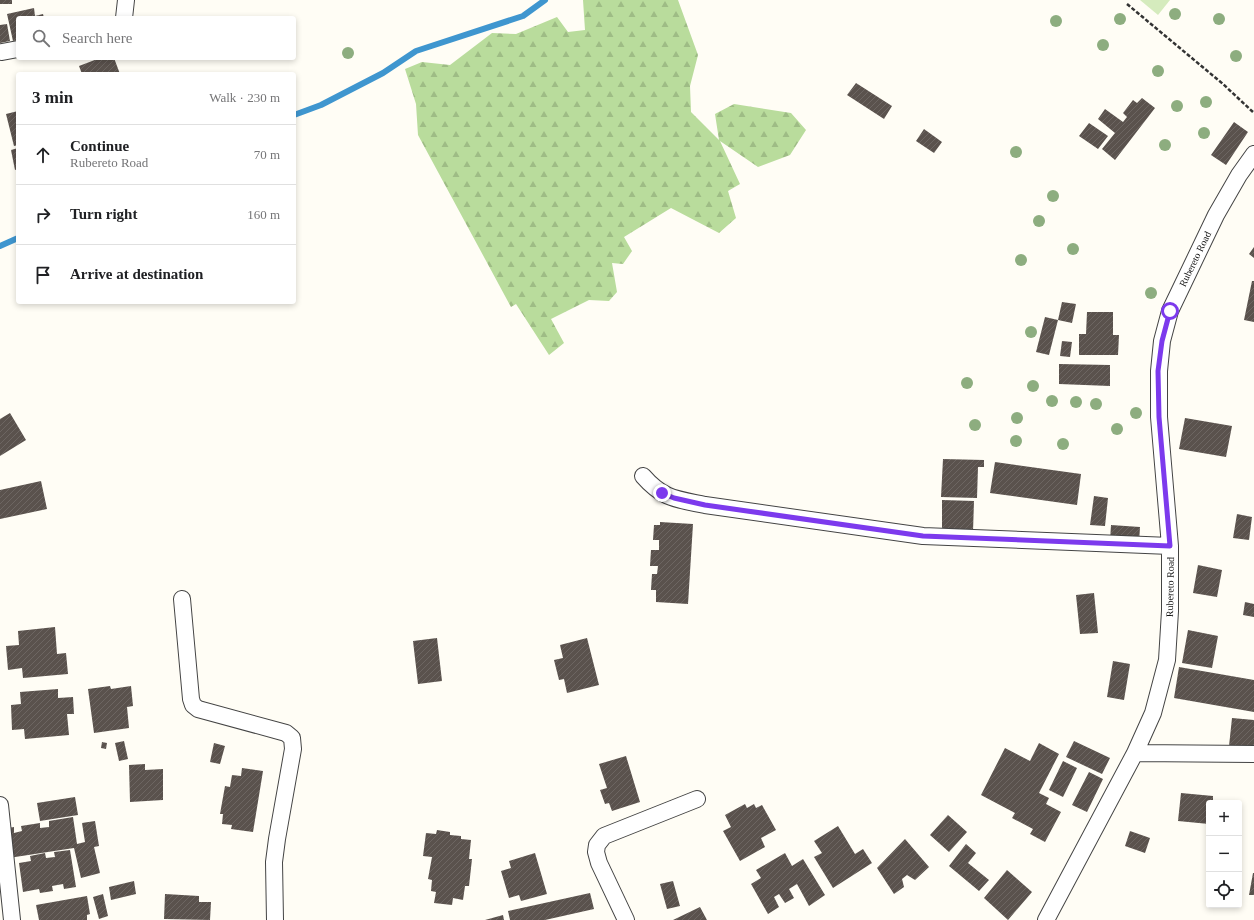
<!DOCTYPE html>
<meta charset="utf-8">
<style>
:root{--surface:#fff;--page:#f2f2f2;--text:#202124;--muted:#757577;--line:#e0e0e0}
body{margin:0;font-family:Georgia,serif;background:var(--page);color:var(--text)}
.controls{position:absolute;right:12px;bottom:12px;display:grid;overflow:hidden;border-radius:4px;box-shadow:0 2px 6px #0003}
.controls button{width:36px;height:36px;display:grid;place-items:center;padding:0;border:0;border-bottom:1px solid var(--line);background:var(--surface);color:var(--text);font:20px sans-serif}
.stop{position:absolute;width:12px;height:12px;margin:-9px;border:3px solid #7c3aed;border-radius:50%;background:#fff}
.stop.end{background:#7c3aed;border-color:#fff;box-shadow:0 1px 4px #0008}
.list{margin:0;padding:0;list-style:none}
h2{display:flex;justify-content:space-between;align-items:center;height:52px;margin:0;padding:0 16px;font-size:17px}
h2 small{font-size:13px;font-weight:400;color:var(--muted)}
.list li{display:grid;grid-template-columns:26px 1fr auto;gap:12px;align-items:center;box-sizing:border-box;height:60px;padding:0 16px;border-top:1px solid var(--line)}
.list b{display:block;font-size:15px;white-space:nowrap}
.list p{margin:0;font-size:13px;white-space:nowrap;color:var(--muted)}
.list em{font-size:13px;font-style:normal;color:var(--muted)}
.icon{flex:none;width:22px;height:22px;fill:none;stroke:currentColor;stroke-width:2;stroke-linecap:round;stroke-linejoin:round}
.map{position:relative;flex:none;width:1254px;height:920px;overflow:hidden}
.search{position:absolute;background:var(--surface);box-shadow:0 2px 6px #0003;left:16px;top:16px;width:280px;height:44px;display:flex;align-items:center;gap:10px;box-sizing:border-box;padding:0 14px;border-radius:4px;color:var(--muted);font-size:15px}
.panel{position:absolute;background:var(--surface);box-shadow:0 2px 6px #0003;left:16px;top:72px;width:280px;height:232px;border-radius:4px}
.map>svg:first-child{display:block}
.grass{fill:#d5ebbd}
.forest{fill:url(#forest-firs)}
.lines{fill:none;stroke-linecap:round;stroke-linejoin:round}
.stream{stroke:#3f96cf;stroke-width:6}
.building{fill:url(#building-hatch)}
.street-casing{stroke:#444;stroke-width:18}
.path{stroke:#333;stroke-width:2.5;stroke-dasharray:4 2;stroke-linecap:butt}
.street{stroke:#fff;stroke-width:16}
.tree{fill:#8dad7f}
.route{stroke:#7c3aed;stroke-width:5}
.labels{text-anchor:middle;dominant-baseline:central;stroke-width:4;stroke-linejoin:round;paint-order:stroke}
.street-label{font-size:10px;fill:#111;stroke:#fff}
</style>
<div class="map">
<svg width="1254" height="920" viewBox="0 0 1254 920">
<defs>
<pattern id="forest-firs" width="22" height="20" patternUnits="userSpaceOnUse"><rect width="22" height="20" fill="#b9dc9c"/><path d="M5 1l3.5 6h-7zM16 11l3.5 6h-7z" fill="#9ebc85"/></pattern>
<pattern id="building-hatch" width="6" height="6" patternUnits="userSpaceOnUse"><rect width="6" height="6" fill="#5a524d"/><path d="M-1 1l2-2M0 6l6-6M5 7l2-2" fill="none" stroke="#6d6662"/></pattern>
</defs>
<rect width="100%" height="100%" fill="#fffdf5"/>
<path class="grass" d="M 1140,0 L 1170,0 L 1158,15 Z"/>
<path class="forest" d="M 583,0 L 678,0 L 698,55 L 690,86 L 691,112 L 719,140 L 715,114 L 734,104 L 791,113 L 806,130 L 790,155 L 758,167 L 720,141 L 740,184 L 728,191 L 736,218 L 719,233 L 671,208 L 624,237 L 632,251 L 623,264 L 612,263 L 617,292 L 609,301 L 589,300 L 551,319 L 564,343 L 549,355 L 516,304 L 511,307 L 418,135 L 416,104 L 405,69 L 422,62 L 450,65 L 492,33 L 516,34 L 557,17 L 568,32 L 585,30 Z"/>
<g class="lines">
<path class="stream" d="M 294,115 L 321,105 L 383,73 L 416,51 L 523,16 L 545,0
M 0,246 L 18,238"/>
</g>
<path class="building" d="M 0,0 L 12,0 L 12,4 L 0,4 Z
M 34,8 L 35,16 L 43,14 L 44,18 L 18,18 L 18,40 L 13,41 L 7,14 Z
M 7,24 L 10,41 L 0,43 L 0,25 Z
M 100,58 L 114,58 L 120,74 L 82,74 L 79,66 Z
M 856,83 L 892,106 L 884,119 L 847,95 Z
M 1142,98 L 1155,108 L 1115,160 L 1102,149 L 1115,133 L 1098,119 L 1105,109 L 1123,122 L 1127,117 L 1123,113 L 1133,100 L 1137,103 Z
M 18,111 L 18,145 L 14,146 L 6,114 Z
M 1234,122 L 1248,132 L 1226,165 L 1211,155 Z
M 1089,123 L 1108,136 L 1098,149 L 1079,136 Z
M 924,129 L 942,142 L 934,153 L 916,141 Z
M 18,148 L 18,169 L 15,170 L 11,150 Z
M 1254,247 L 1254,258 L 1249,254 Z
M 1252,281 L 1254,281 L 1254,322 L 1244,320 Z
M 1062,302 L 1076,304 L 1072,323 L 1058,320 Z
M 1087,312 L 1113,312 L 1113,335 L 1119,335 L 1118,355 L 1079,355 L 1079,334 L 1086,334 Z
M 1045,317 L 1058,320 L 1049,355 L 1036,352 Z
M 1062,341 L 1072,342 L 1070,357 L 1060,356 Z
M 1059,364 L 1110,365 L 1110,386 L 1059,384 Z
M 10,413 L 26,440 L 0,456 L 0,419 Z
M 1185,418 L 1232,426 L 1226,457 L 1179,449 Z
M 943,459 L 984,460 L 984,467 L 978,467 L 977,498 L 941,497 Z
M 995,462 L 1081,474 L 1077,505 L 990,493 Z
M 41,481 L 47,509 L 0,519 L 0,490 Z
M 1094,496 L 1108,498 L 1105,526 L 1090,525 Z
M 942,500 L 974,501 L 973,532 L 942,532 Z
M 1237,514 L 1252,517 L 1249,540 L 1233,538 Z
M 660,522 L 693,524 L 688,604 L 656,602 L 656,590 L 651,590 L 652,574 L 657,574 L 658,566 L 650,566 L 651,550 L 659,550 L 659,540 L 653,540 L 654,525 L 660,525 Z
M 1111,525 L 1140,527 L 1139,543 L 1110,541 Z
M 1198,565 L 1222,570 L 1217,597 L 1193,593 Z
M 1094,593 L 1098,633 L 1080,634 L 1076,595 Z
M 1245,602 L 1254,604 L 1254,617 L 1243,615 Z
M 55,627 L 57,654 L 66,653 L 68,674 L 23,678 L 22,668 L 8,670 L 6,646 L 19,645 L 18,631 Z
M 1188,630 L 1218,636 L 1212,668 L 1182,663 Z
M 437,638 L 442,681 L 418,684 L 413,641 Z
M 587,638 L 599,685 L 567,693 L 564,679 L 559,680 L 554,660 L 563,658 L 560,645 Z
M 1113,661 L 1130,664 L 1124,700 L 1107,697 Z
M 1179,667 L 1254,680 L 1254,712 L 1174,698 Z
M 110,686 L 111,689 L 131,686 L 133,706 L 127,707 L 129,728 L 94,733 L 88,689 Z
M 58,689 L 58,698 L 73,697 L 74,714 L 67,714 L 69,735 L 25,739 L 24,729 L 12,730 L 11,705 L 21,704 L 20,692 Z
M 1232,718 L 1254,720 L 1254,749 L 1229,746 Z
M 124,741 L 128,759 L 119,761 L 115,743 Z
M 1074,741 L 1110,758 L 1102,774 L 1066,757 Z
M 102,742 L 107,743 L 106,749 L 101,748 Z
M 214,743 L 225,746 L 220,764 L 210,762 Z
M 1039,743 L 1059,754 L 1039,793 L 1049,798 L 1046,804 L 1061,812 L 1045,842 L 1030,834 L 1033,829 L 1012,818 L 1015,813 L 981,795 L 1005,748 L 1030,761 Z
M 626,756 L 640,802 L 612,811 L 609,803 L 605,804 L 600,790 L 607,788 L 599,764 Z
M 1063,761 L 1077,768 L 1063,797 L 1049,790 Z
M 145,764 L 145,770 L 163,769 L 163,800 L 130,802 L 129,765 Z
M 242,768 L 263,771 L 253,832 L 231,829 L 232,825 L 222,824 L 223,814 L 220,814 L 225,786 L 230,787 L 232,775 L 241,776 Z
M 1089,772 L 1103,779 L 1087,812 L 1072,805 Z
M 1181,793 L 1213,796 L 1213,803 L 1209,803 L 1209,824 L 1178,821 Z
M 75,797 L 78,815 L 40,821 L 37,803 Z
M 745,804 L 747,808 L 754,804 L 756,808 L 762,805 L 776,830 L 761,838 L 765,847 L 740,861 L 723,831 L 731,827 L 725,815 Z
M 948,815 L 967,832 L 949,852 L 930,835 Z
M 73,817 L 77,844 L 85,842 L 82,823 L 95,821 L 99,846 L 94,847 L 100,873 L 81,878 L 74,848 L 2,859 L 0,829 L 14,827 L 14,833 L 22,831 L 21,826 L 40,823 L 40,828 L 49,827 L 49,821 Z
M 838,826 L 855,854 L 863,849 L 872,863 L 833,888 L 814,857 L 822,853 L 814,841 Z
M 437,830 L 450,832 L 450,835 L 461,836 L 461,839 L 471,840 L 469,859 L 472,859 L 469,886 L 465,886 L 463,900 L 453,898 L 452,905 L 434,903 L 436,892 L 431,891 L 432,880 L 428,879 L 432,857 L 423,856 L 426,833 L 436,834 Z
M 1130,831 L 1150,838 L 1145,853 L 1125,846 Z
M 905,839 L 929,867 L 915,880 L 907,875 L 902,879 L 904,887 L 894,894 L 877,868 Z
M 966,844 L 976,853 L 968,863 L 989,880 L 979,891 L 949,866 Z
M 70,850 L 76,887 L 64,889 L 63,884 L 52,886 L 53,891 L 40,893 L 39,889 L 23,892 L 19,863 L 31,861 L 30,856 L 45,853 L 46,858 L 55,857 L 54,852 Z
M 535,853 L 547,894 L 521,901 L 519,895 L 509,898 L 501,871 L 511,868 L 509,861 Z
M 785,853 L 792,866 L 803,859 L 825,895 L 809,906 L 797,884 L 789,889 L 794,898 L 785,903 L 779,894 L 774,897 L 779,907 L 768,914 L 751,884 L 761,878 L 756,870 Z
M 1007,870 L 1032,892 L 1008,920 L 984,898 Z
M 1253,873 L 1254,873 L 1254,895 L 1249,895 Z
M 134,881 L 136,894 L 111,900 L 109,887 Z
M 673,881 L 680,906 L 667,909 L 660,884 Z
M 590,893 L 594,909 L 545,920 L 510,920 L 508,911 Z
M 103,894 L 108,916 L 99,919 L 93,897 Z
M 165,894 L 199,896 L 199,902 L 211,902 L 210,920 L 164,919 Z
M 87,896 L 90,914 L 87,915 L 87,920 L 39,920 L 36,905 Z
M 700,907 L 707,920 L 673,920 Z
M 503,915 L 504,920 L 485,920 Z"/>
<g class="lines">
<defs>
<path id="street" d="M 124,18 L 126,0
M 2,52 L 18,49
M 643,476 C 663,499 676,499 705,505 L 923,536 L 1170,546
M 182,599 L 191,699 L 193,705 L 198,709 L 286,733 L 292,738 L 293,749 L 277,839 L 274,862 L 275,920
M 1135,753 L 1254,754
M 0,805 L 12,920
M 626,920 L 599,863 L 596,852 L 597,845 L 604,836 L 697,799
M 1046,920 L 1135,753 L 1153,713 L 1167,660 L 1170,611 L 1170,546 L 1159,417 L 1159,371 L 1162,341 L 1170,311 L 1216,215 L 1239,175 L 1254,154"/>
</defs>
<use href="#street" class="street-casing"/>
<path class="path" d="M 1127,4 L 1223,84 L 1254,113"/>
<use href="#street" class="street"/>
</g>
<g class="tree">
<circle cx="1175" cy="14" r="6"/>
<circle cx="1120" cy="19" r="6"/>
<circle cx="1219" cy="19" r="6"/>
<circle cx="1056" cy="21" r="6"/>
<circle cx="1103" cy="45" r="6"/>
<circle cx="348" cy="53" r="6"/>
<circle cx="1236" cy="56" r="6"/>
<circle cx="1158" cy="71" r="6"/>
<circle cx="1206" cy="102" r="6"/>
<circle cx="1177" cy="106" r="6"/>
<circle cx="1204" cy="133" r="6"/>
<circle cx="1165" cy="145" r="6"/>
<circle cx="1016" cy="152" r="6"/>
<circle cx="1053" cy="196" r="6"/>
<circle cx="1039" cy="221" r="6"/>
<circle cx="1073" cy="249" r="6"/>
<circle cx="1021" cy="260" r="6"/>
<circle cx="1151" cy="293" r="6"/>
<circle cx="1031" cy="332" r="6"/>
<circle cx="967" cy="383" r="6"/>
<circle cx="1033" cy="386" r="6"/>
<circle cx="1052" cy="401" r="6"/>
<circle cx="1076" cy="402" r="6"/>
<circle cx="1096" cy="404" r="6"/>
<circle cx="1136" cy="413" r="6"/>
<circle cx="1017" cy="418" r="6"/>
<circle cx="975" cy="425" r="6"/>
<circle cx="1117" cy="429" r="6"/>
<circle cx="1016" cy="441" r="6"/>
<circle cx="1063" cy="444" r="6"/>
</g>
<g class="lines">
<path class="route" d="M 662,493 L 674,498 L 705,505 L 923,536 L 1170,546 L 1159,417 L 1158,371 L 1162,341 L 1170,311"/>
</g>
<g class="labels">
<g class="street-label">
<text transform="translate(1195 259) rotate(-64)">Rubereto Road</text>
<text transform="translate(1170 587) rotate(-89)">Rubereto Road</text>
</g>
</g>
</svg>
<div class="controls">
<button>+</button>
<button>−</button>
<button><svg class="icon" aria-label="locate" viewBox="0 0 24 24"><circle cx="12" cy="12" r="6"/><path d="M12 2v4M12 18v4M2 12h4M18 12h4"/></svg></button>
</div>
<div class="stop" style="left:1170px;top:311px"></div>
<div class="stop end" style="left:662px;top:493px"></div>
<div class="search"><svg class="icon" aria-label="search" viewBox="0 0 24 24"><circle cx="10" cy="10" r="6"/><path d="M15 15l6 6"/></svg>Search here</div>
<section class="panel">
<h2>3 min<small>Walk · 230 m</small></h2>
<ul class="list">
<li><svg class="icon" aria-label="ahead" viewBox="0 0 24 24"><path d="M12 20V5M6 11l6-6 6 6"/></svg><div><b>Continue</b><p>Rubereto Road</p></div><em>70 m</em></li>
<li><svg class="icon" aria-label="right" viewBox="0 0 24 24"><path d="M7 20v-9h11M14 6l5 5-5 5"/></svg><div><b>Turn right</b></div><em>160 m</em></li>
<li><svg class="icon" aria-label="arrive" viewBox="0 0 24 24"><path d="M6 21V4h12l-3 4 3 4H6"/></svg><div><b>Arrive at destination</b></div></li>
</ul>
</section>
</div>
